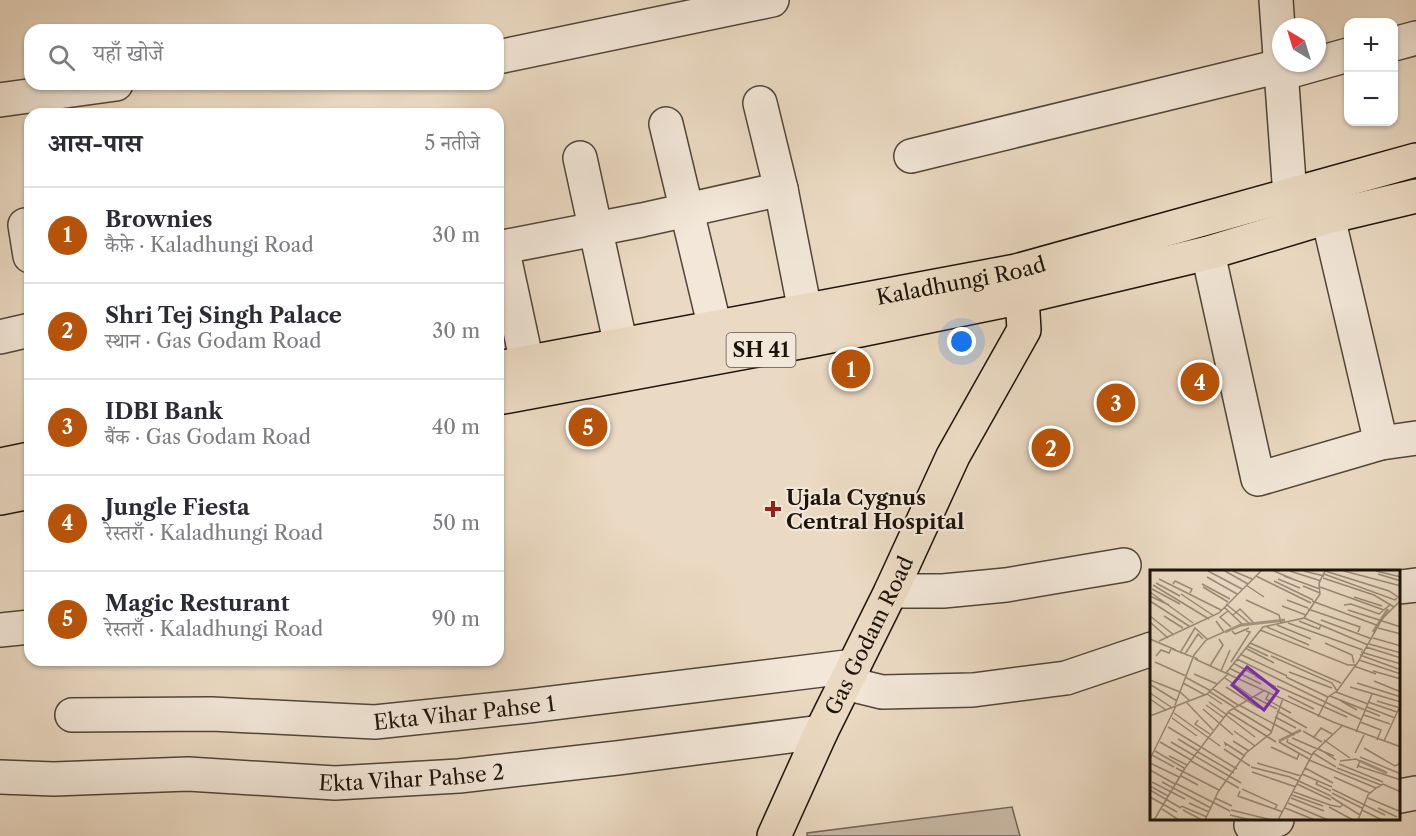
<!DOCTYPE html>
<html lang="hi">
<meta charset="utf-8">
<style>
:root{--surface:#fff;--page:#f2f2f3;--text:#2b2b33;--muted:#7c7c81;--line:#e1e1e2;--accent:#b45309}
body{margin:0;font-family:"Libre Caslon Text","Noto Serif Devanagari",serif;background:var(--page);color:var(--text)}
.controls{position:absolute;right:18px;top:18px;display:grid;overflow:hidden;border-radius:12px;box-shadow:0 2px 4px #0004}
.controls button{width:54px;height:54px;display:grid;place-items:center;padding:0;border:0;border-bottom:2px solid var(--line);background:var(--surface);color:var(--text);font:30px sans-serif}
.compass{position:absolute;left:1272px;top:18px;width:54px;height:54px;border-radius:50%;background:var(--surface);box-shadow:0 2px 4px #0004;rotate:322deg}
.you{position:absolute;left:962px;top:342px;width:21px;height:21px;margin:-15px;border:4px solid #fff;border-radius:50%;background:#1a73e8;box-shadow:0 0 0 9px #1a73e833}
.badge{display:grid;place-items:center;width:39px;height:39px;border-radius:50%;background:var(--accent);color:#fff;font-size:20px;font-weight:700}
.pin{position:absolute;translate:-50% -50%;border:3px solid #fff;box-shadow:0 2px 6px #0006}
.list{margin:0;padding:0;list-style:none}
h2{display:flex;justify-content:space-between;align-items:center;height:78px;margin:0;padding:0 24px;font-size:26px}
h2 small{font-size:20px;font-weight:400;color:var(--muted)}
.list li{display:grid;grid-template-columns:39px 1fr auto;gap:18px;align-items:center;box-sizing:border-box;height:96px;padding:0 24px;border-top:2px solid var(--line)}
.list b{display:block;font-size:22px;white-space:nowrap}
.list p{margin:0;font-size:20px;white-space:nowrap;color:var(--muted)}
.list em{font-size:20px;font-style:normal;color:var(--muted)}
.icon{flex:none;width:33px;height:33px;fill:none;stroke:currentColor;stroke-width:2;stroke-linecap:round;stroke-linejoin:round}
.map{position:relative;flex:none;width:1416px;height:836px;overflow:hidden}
.search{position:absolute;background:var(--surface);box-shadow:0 2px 4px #0004;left:24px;top:24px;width:480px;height:66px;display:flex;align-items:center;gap:15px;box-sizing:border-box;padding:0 21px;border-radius:18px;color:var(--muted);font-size:22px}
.panel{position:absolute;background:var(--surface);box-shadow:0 2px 4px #0004;left:24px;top:108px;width:480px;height:558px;border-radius:18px}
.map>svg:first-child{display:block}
.green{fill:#c8b8a4;stroke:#726658;stroke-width:1.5}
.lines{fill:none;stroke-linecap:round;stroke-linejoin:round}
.minor-casing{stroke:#504639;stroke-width:36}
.major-casing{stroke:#1d140b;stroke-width:36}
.minor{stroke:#f2e7d8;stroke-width:33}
.major{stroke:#ebdac3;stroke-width:33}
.poi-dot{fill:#8f2418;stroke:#f2e7d8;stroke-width:2}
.labels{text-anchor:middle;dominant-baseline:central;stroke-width:4.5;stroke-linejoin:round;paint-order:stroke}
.shield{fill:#f2e7d8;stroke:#5d5348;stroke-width:1.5}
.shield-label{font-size:20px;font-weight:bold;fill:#1d140b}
.street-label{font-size:21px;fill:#1d140b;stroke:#f2e7d8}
.poi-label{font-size:21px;font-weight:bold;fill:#1d140b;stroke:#f2e7d8;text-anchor:start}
.inset-river{fill:none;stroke:#a59784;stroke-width:3}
.inset-road{fill:none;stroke:#998b79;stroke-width:1.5}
.view{fill:#7b2cbf;fill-opacity:0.15;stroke:#7b2cbf;stroke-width:3}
.inset-edge{fill:none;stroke:#1d140b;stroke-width:3}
</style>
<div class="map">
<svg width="1416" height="836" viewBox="0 0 1416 836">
<rect width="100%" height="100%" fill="#ebdac3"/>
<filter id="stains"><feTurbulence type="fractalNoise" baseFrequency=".00333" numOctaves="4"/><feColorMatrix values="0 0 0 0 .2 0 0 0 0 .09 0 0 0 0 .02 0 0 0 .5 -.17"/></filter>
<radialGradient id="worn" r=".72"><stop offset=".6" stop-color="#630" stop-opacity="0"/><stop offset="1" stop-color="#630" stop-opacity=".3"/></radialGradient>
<path class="green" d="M 1012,807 L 1020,836 L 807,836 L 807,833 Z"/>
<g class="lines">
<defs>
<g id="minor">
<path d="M 1276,0 L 1290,196 L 1297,222"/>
<path d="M 1394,44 L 1416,38"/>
<path d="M 498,57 L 772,0"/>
<path d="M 1280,74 L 1348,55"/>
<path d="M 0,100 L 116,84"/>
<path d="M 760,103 L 781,189 L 805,311"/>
<path d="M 666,124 L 715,328"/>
<path d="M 911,156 L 1280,66"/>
<path d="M 580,158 L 621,346"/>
<path d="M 1328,217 L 1381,443"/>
<path d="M 25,225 L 30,256"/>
<path d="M 502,247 L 527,363"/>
<path d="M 498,248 L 642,220 L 781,189"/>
<path d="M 1208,253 L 1258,479 L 1381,443 L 1416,438"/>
<path d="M 0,337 L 30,330"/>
<path d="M 1400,587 L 1416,585"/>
<path d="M 891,591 L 943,591 L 1006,585 L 1124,565"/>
<path d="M 0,630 L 30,627"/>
<path d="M 845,683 L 882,692 L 973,690 L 1066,678 L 1152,649"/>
<path id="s1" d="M 72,715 L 212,714 L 375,722 L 528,706 L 854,666"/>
<path id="s2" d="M 0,777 L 54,779 L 188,774 L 335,783 L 459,776 L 617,758 L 821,732"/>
<path d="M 1400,796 L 1416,793"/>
<path d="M 1251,825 L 1277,820"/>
</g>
<g id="major">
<path id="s3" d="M 498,368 L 1016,271 L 1416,160"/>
<path d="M 498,398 L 811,340 L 1022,297 L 1208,253 L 1328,217 L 1416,196"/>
<path d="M 0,465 L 30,459"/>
<path d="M 0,498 L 30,492"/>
<path id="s4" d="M 774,836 L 821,732 L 891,591 L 953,456 L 1024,330 L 1022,297 L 1017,276"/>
</g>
</defs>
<use href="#minor" class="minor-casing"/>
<use href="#major" class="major-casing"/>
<use href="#minor" class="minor"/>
<use href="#major" class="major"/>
</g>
<path class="poi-dot" d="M770 500h6v6h6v6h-6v6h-6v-6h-6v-6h6z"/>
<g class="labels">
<rect class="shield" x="726.5" y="333" width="69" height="34" rx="4.5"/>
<g class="shield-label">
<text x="761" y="350">SH 41</text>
</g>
<g class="street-label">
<text stroke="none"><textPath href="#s3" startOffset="471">Kaladhungi Road</textPath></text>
<text stroke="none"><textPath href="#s4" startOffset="222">Gas Godam Road</textPath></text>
<text stroke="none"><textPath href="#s1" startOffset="393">Ekta Vihar Pahse 1</textPath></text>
<text stroke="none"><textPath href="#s2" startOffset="412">Ekta Vihar Pahse 2</textPath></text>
</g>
<g class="poi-label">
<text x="786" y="497">Ujala Cygnus<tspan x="786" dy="24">Central Hospital</tspan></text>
</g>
</g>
<g transform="translate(1150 570)">
<rect width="250" height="250" fill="#ebdac3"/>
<path class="inset-river" d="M 75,62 L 91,55 L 135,50M 223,62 L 238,39M 129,171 L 151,160M 210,191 L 237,203"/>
<path class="inset-road" d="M 58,1 L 92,19M 75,1 L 98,14M 83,1 L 102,9M 124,1 L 145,10M 140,1 L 171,11M 154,1 L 174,6M 194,1 L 251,16M 226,1 L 251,7M 174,4 L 245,30 L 247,28M 228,4 L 251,11M 106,6 L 161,33M 134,6 L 170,19M 57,7 L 87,24M 173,8 L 224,25 L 244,37M 9,9 L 71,40M 128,9 L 150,18M 124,11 L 163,30M 6,13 L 30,26M 23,14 L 25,11 L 42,19 L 40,23M 52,14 L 80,29M 3,15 L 59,49M 96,15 L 114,27M 153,16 L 170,23M 53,17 L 78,32M 170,17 L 234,40M 2,19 L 30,34M 0,22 L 43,53M 31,24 L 64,46M 0,26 L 19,35M 204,27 L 232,36M 96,30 L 129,45 L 131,53M 137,30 L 158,38M 0,31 L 39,56M 162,31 L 229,56M 76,34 L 99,53M 194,35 L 201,34 L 229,44 L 241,34M 132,36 L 156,45M 74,37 L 92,54M 158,39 L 210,57 L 208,62M 198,40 L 251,57M 78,41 L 70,47 L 81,57M 83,45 L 90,39 L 103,52M 0,46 L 24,65M 14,46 L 33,58M 154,48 L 218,75M 171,50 L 222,69M 149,51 L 169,59 L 171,55M 1,53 L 18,68M 138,53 L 213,80M 127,55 L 161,69M 117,57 L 159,75M 228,58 L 251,64M 110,60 L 198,95 L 206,95M 82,61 L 85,64 L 99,58M 223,68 L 251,76M 0,69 L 26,80M 9,71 L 69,43 L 111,1M 100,73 L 191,113M 175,73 L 202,85 L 204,93M 219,74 L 251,83M 97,76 L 118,86M 216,77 L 251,88M 95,78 L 124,93M 22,79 L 48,89M 211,82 L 251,94M 30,83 L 45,58 L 57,69M 35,84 L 48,64 L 53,69M 90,84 L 137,106M 210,85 L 251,100M 6,86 L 11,80 L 19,83 L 21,79M 121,86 L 182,113 L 187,121M 45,89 L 183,152 L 251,177M 87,89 L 212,150M 209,90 L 251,104M 5,92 L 36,106M 81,92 L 100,62 L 96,61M 83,93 L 105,105M 60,96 L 73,75 L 69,69M 204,96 L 226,104M 79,98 L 111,114M 71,101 L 80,80M 223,101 L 251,109M 139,102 L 182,118M 76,103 L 113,57 L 154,48 L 170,24 L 169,13 L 175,1 L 239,21 L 251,29M 44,104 L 67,114M 105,106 L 126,117M 35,107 L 61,121M 136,107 L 178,127M 75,108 L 102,127M 0,110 L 30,122 L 40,131M 224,111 L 251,122M 33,113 L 55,125M 207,113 L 251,127M 1,115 L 27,131M 127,116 L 197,147M 76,117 L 109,138M 200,117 L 251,132M 63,119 L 88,135M 60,122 L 84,137M 186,122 L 218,134M 0,123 L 21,137M 119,123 L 116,129 L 141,143M 57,124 L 72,134M 138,126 L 164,139M 180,126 L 230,146M 104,127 L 127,139M 0,129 L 16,140M 191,131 L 207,140M 227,131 L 250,138M 59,132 L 77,145M 218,132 L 247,142M 37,133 L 63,160M 25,135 L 44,85 L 56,70 L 74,62 L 66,51M 56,135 L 74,148M 89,135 L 144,165M 217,137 L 245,148M 83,138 L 121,161M 53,139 L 83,165M 127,141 L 157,158M 78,142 L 126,172M 24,143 L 70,176M 76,145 L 105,167M 214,145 L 240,154M 0,146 L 57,124 L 79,103M 125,147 L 146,158M 168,147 L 178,127 L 187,121 L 208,92 L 232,49 L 251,30M 22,148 L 47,166M 48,150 L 45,154 L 60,164M 210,152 L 231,160 L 227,170M 18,157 L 87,199M 84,161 L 105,176M 153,161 L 172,172M 206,162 L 222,124M 164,167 L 171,158 L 182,164M 142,168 L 184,186M 28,169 L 48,181M 138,169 L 137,172 L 162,185M 174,170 L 200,188M 83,171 L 99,181M 234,171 L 251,134M 10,172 L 41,190M 21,172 L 91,213M 129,172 L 159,189M 76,176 L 75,173 L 95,186M 121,177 L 147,189 L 149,184M 168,178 L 186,190M 214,178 L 245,196 L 251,193M 74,179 L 100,196M 5,181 L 34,198M 48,182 L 84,203M 163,183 L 186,197M 205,183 L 214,165M 2,185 L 24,197M 19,186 L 37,195M 210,187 L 251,204M 0,189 L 26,136M 159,190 L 226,218M 41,191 L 89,218M 190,191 L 206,189 L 210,191 L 207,198M 0,193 L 29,207M 107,193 L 151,206M 189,194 L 233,212M 208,196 L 251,210M 101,197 L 140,207 L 181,226M 26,198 L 69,220M 155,198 L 183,213M 187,198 L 231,215M 0,200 L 25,214M 102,202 L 146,217M 152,204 L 182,217M 31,206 L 48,215M 184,207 L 220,223M 168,211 L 166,214 L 181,221M 2,212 L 35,229M 12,212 L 61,238M 25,213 L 80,241M 147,214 L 181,230M 0,216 L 18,226M 92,219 L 127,235 L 125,239M 182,219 L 235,245M 0,220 L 31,238M 90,221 L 88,226 L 133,242M 144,222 L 180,235 L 190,237 L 193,234M 182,223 L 212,238M 142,225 L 173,236M 0,227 L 27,242M 181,227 L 210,245M 65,228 L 82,236M 141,228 L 174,241M 218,228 L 249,241M 39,233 L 59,242M 138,233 L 178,250M 31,236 L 57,247M 179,237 L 203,250M 135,238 L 165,250M 228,238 L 247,247M 12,239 L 29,250M 33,240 L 52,250M 81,240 L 122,250M 212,240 L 232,250M 80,245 L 101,250M 4,250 L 35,198 L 79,141 L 115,120M 55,250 L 68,222 L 96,183 L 121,163 L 133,128M 128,250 L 163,183 L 192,156M 208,250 L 218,225 L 226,218 L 233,214 L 251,222"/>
<path class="view" d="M 97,97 L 128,121 L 114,140 L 82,115 Z"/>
<rect width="250" height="250" class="inset-edge"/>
</g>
<rect width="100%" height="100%" filter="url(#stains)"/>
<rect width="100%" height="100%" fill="url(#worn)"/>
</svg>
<div class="controls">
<button>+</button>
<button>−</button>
</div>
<svg class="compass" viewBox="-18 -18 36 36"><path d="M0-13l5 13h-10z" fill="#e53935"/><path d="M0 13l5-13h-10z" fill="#7c7c81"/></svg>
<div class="you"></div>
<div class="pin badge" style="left:851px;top:369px">1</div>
<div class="pin badge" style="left:1051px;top:448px">2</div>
<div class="pin badge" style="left:1116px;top:403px">3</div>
<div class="pin badge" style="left:1200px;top:382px">4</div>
<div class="pin badge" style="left:588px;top:427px">5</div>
<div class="search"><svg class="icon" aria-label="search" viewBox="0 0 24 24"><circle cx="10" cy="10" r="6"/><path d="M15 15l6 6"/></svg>यहाँ खोजें</div>
<section class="panel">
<h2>आस-पास<small>5 नतीजे</small></h2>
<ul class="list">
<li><span class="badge">1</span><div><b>Brownies</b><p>कैफ़े · Kaladhungi Road</p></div><em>30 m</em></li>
<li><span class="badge">2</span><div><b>Shri Tej Singh Palace</b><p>स्थान · Gas Godam Road</p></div><em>30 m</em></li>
<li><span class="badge">3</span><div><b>IDBI Bank</b><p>बैंक · Gas Godam Road</p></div><em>40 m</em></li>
<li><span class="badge">4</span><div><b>Jungle Fiesta</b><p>रेस्तराँ · Kaladhungi Road</p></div><em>50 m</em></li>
<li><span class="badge">5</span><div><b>Magic Resturant</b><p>रेस्तराँ · Kaladhungi Road</p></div><em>90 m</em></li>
</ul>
</section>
</div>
